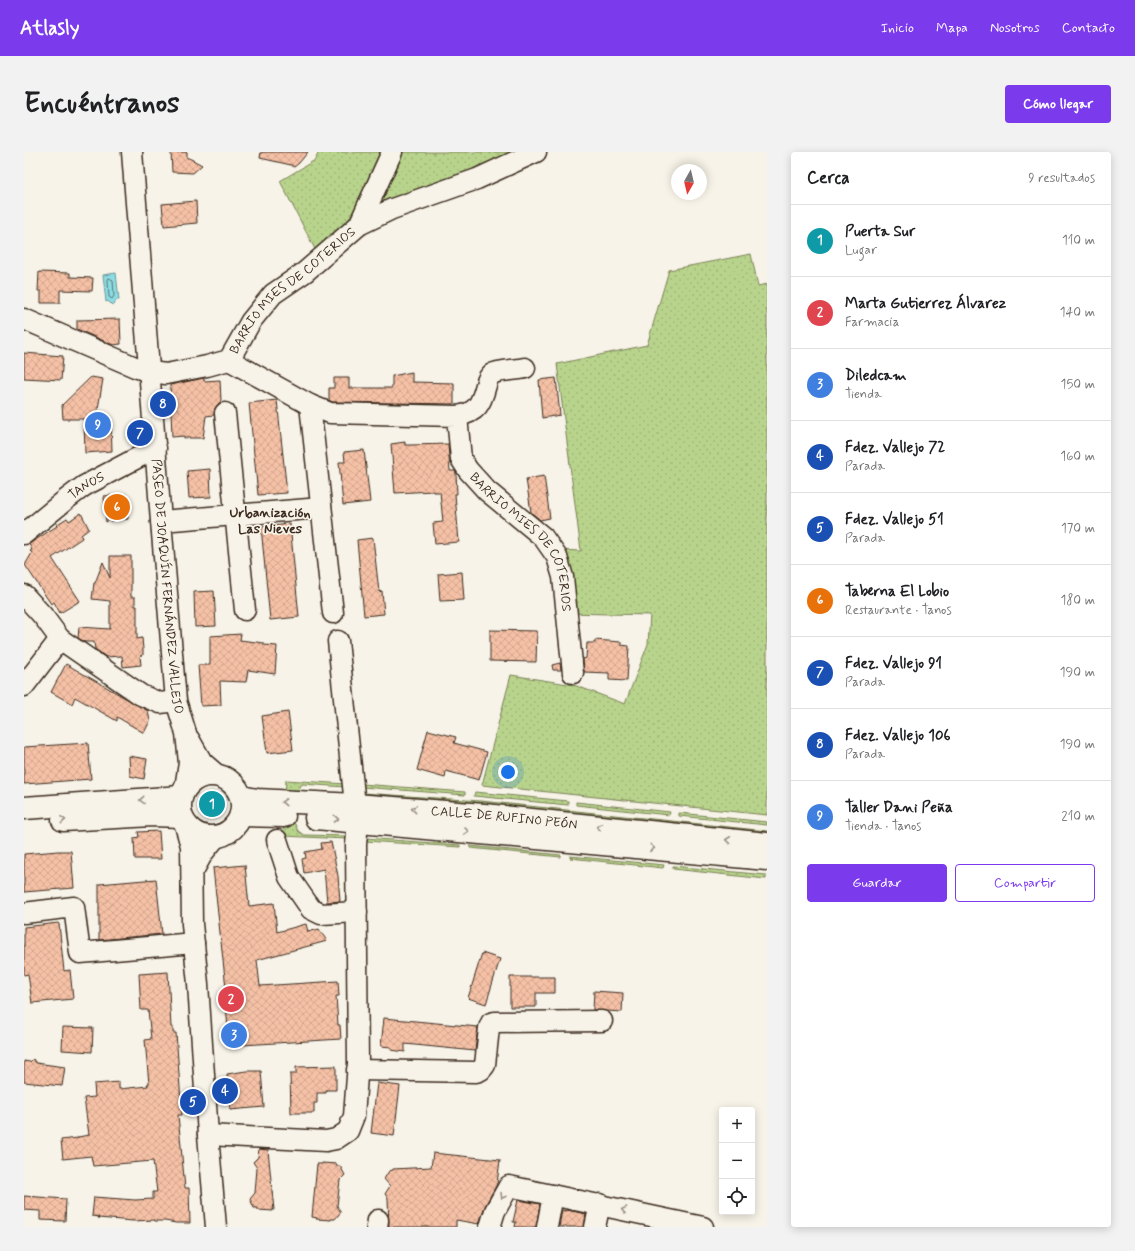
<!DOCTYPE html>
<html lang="es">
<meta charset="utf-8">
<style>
:root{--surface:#fff;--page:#f2f2f2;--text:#202124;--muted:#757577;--line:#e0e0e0;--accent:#7c3aed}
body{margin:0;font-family:Mynerve,sans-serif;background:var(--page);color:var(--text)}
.controls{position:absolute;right:12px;bottom:12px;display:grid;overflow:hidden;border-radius:4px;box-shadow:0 2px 10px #0003}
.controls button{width:36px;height:36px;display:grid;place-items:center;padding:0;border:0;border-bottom:1px solid var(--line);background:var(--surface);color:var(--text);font:20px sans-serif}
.compass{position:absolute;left:647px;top:12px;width:36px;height:36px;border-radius:50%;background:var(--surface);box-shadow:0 2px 10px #0003;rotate:188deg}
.you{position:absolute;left:484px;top:620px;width:14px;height:14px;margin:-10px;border:3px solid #fff;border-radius:50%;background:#1a73e8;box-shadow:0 0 0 6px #1a73e833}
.badge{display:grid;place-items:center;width:26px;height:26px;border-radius:50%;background:var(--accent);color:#fff;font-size:13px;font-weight:700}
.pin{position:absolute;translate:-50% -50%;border:2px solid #fff;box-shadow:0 1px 4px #0006}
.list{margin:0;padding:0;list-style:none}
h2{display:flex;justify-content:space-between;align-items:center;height:52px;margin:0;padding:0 16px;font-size:17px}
h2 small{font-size:13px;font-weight:400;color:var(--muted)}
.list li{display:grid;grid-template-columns:26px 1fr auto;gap:12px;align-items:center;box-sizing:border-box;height:72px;padding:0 16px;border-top:1px solid var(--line)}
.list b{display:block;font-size:15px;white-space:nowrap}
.list p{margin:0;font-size:13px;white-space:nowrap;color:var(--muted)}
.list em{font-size:13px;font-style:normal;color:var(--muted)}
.actions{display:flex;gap:8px;padding:12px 16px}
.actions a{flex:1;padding:9px 0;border:1px solid var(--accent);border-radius:4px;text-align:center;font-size:14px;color:var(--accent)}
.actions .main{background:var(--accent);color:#fff}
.icon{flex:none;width:22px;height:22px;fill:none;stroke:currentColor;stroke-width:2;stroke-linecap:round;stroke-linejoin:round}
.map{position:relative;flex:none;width:743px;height:1075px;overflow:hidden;border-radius:4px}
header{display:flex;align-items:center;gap:24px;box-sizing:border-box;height:56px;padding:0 20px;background:var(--accent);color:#fff}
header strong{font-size:19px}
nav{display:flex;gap:22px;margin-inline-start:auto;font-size:14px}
.intro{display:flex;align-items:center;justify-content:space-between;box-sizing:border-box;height:96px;padding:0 24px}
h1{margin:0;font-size:28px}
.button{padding:10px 18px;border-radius:4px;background:var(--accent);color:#fff;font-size:14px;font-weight:700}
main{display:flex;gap:24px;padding:0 24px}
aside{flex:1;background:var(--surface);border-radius:4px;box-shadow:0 2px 10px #0003}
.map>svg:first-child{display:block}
.grass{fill:url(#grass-dots);stroke:#7a7f55}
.water{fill:#8cdde5;stroke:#6c9595}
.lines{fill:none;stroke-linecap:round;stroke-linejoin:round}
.shore{stroke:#5b726e;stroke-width:1}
.building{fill:url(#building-cross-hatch);stroke:#3b2a1e}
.minor-casing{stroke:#3b2a1e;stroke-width:23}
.major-casing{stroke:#3b2a1e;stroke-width:25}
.minor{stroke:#f7f3e8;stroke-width:20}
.major{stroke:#f7f3e8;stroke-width:22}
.oneway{stroke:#998e83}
.labels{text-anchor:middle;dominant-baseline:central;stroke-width:3.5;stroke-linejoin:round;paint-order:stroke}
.street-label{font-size:13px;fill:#3b2a1e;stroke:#f7f3e8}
.neighbourhood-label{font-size:14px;font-weight:bold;fill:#3b2a1e;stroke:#f7f3e8}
</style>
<header>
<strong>Atlasly</strong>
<nav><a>Inicio</a><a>Mapa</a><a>Nosotros</a><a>Contacto</a></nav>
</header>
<div class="intro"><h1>Encuéntranos</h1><a class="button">Cómo llegar</a></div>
<main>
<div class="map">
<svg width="743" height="1075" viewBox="0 0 743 1075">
<defs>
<pattern id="grass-dots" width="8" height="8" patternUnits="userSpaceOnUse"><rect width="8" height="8" fill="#b8d48c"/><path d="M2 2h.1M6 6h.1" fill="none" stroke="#9fb678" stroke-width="1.8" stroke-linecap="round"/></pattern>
<pattern id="building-cross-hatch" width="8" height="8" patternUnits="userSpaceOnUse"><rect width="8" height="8" fill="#f5c1a6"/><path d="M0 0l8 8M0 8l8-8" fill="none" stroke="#d3a68e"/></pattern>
</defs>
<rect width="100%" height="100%" fill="#f7f3e8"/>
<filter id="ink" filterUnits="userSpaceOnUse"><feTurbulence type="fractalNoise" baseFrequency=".025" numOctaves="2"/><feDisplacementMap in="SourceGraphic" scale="8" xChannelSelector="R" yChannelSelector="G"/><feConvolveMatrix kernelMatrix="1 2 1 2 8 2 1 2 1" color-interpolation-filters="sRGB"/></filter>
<g filter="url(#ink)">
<path class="grass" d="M 295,0 L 500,0 L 335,73 L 296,107 L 256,29 L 291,8 Z
M 727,102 L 734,134 L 743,132 L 743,663 L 458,633 L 487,523 L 550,533 L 601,552 L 624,492 L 626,463 L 543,461 L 533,398 L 557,399 L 533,212 L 623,193 L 645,118 Z
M 262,628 L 322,632 L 322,635 L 278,632 L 272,642 L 261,644 Z
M 338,632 L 441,640 L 441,643 L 338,635 Z
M 451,640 L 544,649 L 544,653 L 450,644 Z
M175 653a13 13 0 1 1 26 0a13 13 0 1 1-26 0Z
M 339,641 L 457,649 L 743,679 L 743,681 L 342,646 Z
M 552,650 L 646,660 L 645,663 L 552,653 Z
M 655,661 L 743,670 L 743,673 L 655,664 Z
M 260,669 L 270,670 L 274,679 L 280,683 L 324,684 L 323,687 L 259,684 Z
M 341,686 L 436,693 L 436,695 L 341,689 Z
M 446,694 L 537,703 L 537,705 L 446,696 Z
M 546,704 L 640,713 L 639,716 L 546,706 Z
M 649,714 L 742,723 L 742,727 L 649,717 Z"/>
<path class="water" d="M 92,121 L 95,148 L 92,148 L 91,151 L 88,153 L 84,149 L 82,150 L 79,123 Z"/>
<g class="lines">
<path class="shore" d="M 85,126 L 89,128 L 90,144 L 88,147 L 85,145 L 84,128 Z"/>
</g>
<path class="building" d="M 147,0 L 163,0 L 163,6 L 165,6 L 178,13 L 169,21 L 148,20 Z
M 237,0 L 284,0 L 275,11 L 270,15 L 267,13 L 236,6 Z
M 172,49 L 173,71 L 140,74 L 138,52 Z
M 15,120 L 46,121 L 46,125 L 69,126 L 68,139 L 36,138 L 36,151 L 17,151 L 17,139 L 14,139 Z
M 96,167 L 97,192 L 89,193 L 53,177 L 53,168 Z
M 0,201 L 39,204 L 37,228 L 0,226 Z
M 388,220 L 388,230 L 430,231 L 430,252 L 308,250 L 305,248 L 305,236 L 310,236 L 310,226 L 325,226 L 325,236 L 368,236 L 368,224 Z
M 67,225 L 79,227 L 72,269 L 87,269 L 88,299 L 61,301 L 60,267 L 39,267 L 38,253 Z
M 180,226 L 180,229 L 196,228 L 197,249 L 191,256 L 190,263 L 182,264 L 179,286 L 160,286 L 160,284 L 148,285 L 146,233 Z
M 532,226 L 536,263 L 518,266 L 515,228 Z
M 253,248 L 263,341 L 234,343 L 225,251 Z
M 381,290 L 381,293 L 387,293 L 424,292 L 426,319 L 431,319 L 432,321 L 433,342 L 431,342 L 435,390 L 411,392 L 409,371 L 419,370 L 416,340 L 409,340 L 409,339 L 371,341 L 367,292 Z
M 340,298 L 346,350 L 319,353 L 315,310 L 321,310 L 320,300 Z
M 186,317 L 187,345 L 165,346 L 163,319 Z
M 520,324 L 526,366 L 516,368 L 507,360 L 502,327 Z
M 102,342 L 104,367 L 86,369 L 86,367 L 82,370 L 80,344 Z
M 57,361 L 65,377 L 57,383 L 58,386 L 28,406 L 56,449 L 36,461 L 30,450 L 27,452 L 1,413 L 8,401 L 6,399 L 8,398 L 5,392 L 33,374 L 32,373 L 43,366 L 45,369 Z
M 266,372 L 275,465 L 246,468 L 237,375 Z
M 349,386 L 355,440 L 358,439 L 360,462 L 340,464 L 333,388 Z
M 86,404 L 107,404 L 107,445 L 111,445 L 111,454 L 113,454 L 113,487 L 118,486 L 119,497 L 119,503 L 116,504 L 117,513 L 99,515 L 98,504 L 82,505 L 71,497 L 70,490 L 61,490 L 54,486 L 55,475 L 86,477 L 86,449 L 68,447 L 70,431 L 71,431 L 79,410 L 86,426 Z
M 438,420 L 440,448 L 416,449 L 414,422 Z
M 190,439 L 192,474 L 171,475 L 170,440 Z
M 466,478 L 513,479 L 512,510 L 466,509 Z
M 217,482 L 216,488 L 240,491 L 240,493 L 253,494 L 251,522 L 224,518 L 222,530 L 196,529 L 197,553 L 177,554 L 174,513 L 186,513 L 186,484 Z
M 571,488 L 597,490 L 597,493 L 605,494 L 603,529 L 585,528 L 585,521 L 560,520 L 559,507 L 562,506 L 563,491 L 571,491 Z
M 536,511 L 537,518 L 529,518 L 528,513 Z
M 42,512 L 124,559 L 126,569 L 120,581 L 93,565 L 93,569 L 51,545 L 48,552 L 27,540 Z
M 264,560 L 269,598 L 243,601 L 238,564 Z
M 404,578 L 432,585 L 430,591 L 463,600 L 455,628 L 422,619 L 421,626 L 393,618 Z
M 64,591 L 67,627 L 0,632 L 0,595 Z
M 105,604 L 123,607 L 120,627 L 106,624 Z
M 135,679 L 137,707 L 111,707 L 110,686 L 115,685 L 114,680 Z
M 307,690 L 314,724 L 316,749 L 303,750 L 300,717 L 280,721 L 278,707 L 282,706 L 281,700 L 298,697 L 297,691 Z
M 34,699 L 47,699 L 50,736 L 0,740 L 0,702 Z
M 221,713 L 225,754 L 250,751 L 253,780 L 282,772 L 284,780 L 295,777 L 303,789 L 233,808 L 236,834 L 314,829 L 315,844 L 312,844 L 314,873 L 316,873 L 317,887 L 202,894 L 201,879 L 204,879 L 203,865 L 202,850 L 199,850 L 199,836 L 202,836 L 189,716 Z
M 132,727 L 138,782 L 75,788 L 75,732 Z
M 34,771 L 35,772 L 40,819 L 46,818 L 49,847 L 8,851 L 4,822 L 0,823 L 0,775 Z
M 458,801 L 476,807 L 462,852 L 444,846 Z
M 144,820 L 147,875 L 149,875 L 149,881 L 152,881 L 158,963 L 154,963 L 161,1036 L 165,1036 L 166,1071 L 152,1071 L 141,1069 L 131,1069 L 130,1068 L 109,1069 L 74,1066 L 75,1065 L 68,1064 L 70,1045 L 111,1048 L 129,1047 L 129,1040 L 133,1040 L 129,1009 L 69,1014 L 67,1004 L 39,1007 L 37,988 L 54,986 L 54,985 L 65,983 L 60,946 L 71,945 L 70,932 L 95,930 L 95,937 L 124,934 L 123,932 L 125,932 L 121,888 L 127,887 L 124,858 L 117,858 L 115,822 Z
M 486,825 L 531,825 L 531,841 L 512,841 L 512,855 L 486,855 Z
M 570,839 L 599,841 L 598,860 L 569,858 Z
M 360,866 L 454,875 L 451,899 L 381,892 L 381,900 L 367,898 L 367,895 L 357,894 Z
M 39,875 L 69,876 L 68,900 L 38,898 Z
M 9,907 L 12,911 L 41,915 L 38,934 L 0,930 L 0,909 L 6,910 Z
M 312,914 L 312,938 L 302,938 L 302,941 L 293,941 L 293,951 L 290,951 L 290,961 L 267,961 L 266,922 L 272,922 L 272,915 Z
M 222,919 L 237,919 L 240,955 L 206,958 L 203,922 Z
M 353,931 L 376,934 L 370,984 L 347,981 Z
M 235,997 L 244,998 L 250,1058 L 249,1057 L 249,1059 L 234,1058 L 234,1056 L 230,1056 L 226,1047 L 231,1041 L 233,1016 L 229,1010 L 234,1005 Z
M 409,1001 L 476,1008 L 473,1032 L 461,1054 L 455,1072 L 432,1068 L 432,1075 L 365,1075 L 364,1046 L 361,1042 L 366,1034 L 360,1027 L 365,1019 L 369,1018 L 369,1017 L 407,1015 Z
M 298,1011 L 313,1012 L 312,1014 L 316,1014 L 321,1023 L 316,1028 L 313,1054 L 317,1060 L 311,1067 L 307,1067 L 307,1068 L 292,1067 L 293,1066 L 288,1065 L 293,1012 L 298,1012 Z
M 0,1044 L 42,1047 L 41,1069 L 16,1068 L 16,1059 L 0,1058 Z
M 494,1048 L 516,1052 L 512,1075 L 491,1075 L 492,1070 L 489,1070 Z
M 538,1058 L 543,1059 L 543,1058 L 562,1062 L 560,1075 L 535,1075 Z"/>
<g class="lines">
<defs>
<g id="minor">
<path id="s1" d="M 108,0 L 137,369 L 152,549 L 162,581 L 165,611 L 161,636"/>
<path d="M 335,73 L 368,0"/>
<path id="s2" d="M 0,167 L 111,215 L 126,220 L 142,222 L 183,214 L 205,208 L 227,169 L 249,142 L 281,120 L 335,73 L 368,57 L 453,27 L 512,0"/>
<path id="s3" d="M 205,208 L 286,253 L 306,261 L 433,264 L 437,307 L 444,318 L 463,339 L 519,385 L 533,405 L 539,425 L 549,521"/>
<path d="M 286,253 L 309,461"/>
<path d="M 201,261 L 221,458"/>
<path d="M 433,264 C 453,261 457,252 462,233 C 463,229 464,225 468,222 C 474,218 493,218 501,216"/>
<path d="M 137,369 L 297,356"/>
<path id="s4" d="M 0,382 L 44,346 L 60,334 L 132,296"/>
<path d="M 0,443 L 19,464 L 36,487 L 117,543 L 136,551 L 152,549"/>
<path d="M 314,489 L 331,653"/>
<path d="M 0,534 L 36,487"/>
<path d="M 165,587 L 178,610 L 193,623"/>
<path d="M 161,673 L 167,694 L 168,772 L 174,832 L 184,983 L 192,1075"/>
<path d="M 253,688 L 265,725 L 287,757 L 297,762 L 333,760"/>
<path d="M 168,721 L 179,701 L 192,685"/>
<path d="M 0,761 L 50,755 L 56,801 L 170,791"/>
<path d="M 333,918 L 452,920 L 457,918 L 461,913 L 465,876 L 467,871 L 471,870 L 578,869"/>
<path d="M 184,983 L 302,989 L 312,987 L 324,979 L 330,964 L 334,911 L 332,693 L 334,669"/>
<path d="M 353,1075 L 354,1068"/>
<path d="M 466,1075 L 471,1059 L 485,1034 L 679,1075"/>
<path d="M 523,1075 L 529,1043"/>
<path d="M 571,1075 L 576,1052"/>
</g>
<g id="major">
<circle cx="187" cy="654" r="31"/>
<path id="s5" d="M 217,645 L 233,648 L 331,653 L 460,663 L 743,692"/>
<path d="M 0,656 L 157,645"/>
<path d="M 217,663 L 260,664"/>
<path d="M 292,666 L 743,707"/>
<path d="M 39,668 L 128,663 L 157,664"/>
</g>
</defs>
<use href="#minor" class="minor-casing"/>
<use href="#major" class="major-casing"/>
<use href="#minor" class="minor"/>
<use href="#major" class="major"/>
</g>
<defs><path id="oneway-chevron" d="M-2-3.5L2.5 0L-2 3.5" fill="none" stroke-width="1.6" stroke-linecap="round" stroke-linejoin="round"/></defs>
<g class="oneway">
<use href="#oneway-chevron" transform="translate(118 648) rotate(176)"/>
<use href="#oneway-chevron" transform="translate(260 650) rotate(-176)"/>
<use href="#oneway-chevron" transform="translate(390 657) rotate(-175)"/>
<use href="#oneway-chevron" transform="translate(312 667) rotate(4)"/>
<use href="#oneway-chevron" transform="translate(39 668) rotate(-3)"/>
<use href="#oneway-chevron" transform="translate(575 675) rotate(-174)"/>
<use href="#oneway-chevron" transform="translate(442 679) rotate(5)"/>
<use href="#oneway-chevron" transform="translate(704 688) rotate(-174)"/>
<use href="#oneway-chevron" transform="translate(628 696) rotate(5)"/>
<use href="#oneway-chevron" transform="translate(479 1044) rotate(121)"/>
<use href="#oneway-chevron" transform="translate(600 1058) rotate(-168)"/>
</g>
</g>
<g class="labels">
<g class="street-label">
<text stroke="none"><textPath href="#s2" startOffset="313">BARRIO MIES DE COTERIOS</textPath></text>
<text stroke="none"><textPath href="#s4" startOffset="79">TANOS</textPath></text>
<text stroke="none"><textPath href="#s3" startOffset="391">BARRIO MIES DE COTERIOS</textPath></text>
<text stroke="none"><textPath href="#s1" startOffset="436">PASEO DE JOAQUÍN FERNÁNDEZ VALLEJO</textPath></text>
<text stroke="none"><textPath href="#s5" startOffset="264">CALLE DE RUFINO PEÓN</textPath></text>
</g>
<g class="neighbourhood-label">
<text x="246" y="361">Urbanización<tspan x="246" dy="16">Las Nieves</tspan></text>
</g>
</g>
</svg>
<div class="controls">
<button>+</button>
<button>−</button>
<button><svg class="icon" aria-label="locate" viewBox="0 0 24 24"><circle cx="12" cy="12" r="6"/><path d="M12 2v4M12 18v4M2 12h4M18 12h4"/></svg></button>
</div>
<svg class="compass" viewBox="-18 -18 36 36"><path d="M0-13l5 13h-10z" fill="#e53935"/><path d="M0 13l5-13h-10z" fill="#757577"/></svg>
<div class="you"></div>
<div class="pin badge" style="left:188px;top:652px;background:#0f9aa8">1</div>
<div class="pin badge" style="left:207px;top:847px;background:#e0444e">2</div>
<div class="pin badge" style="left:210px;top:883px;background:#3f7fe0">3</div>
<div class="pin badge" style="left:201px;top:939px;background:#1a4fb4">4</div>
<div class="pin badge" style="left:169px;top:950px;background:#1a4fb4">5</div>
<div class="pin badge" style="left:93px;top:355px;background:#e8710a">6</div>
<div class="pin badge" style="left:116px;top:281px;background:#1a4fb4">7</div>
<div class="pin badge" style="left:139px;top:252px;background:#1a4fb4">8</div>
<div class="pin badge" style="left:74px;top:273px;background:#3f7fe0">9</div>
</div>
<aside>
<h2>Cerca<small>9 resultados</small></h2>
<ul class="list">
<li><span class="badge" style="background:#0f9aa8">1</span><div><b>Puerta Sur</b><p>Lugar</p></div><em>110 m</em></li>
<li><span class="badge" style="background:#e0444e">2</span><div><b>Marta Gutierrez Álvarez</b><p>Farmacia</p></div><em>140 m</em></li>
<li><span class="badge" style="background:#3f7fe0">3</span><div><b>Diledcam</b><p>Tienda</p></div><em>150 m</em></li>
<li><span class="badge" style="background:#1a4fb4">4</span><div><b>Fdez. Vallejo 72</b><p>Parada</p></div><em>160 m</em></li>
<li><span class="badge" style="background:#1a4fb4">5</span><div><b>Fdez. Vallejo 51</b><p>Parada</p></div><em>170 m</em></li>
<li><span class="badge" style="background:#e8710a">6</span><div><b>Taberna El Lobio</b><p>Restaurante · Tanos</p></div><em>180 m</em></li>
<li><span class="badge" style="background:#1a4fb4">7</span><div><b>Fdez. Vallejo 91</b><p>Parada</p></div><em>190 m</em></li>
<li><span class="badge" style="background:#1a4fb4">8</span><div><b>Fdez. Vallejo 106</b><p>Parada</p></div><em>190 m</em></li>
<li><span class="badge" style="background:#3f7fe0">9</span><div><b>Taller Dani Peña</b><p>Tienda · Tanos</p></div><em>210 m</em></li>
</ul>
<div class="actions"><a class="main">Guardar</a><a>Compartir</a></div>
</aside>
</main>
